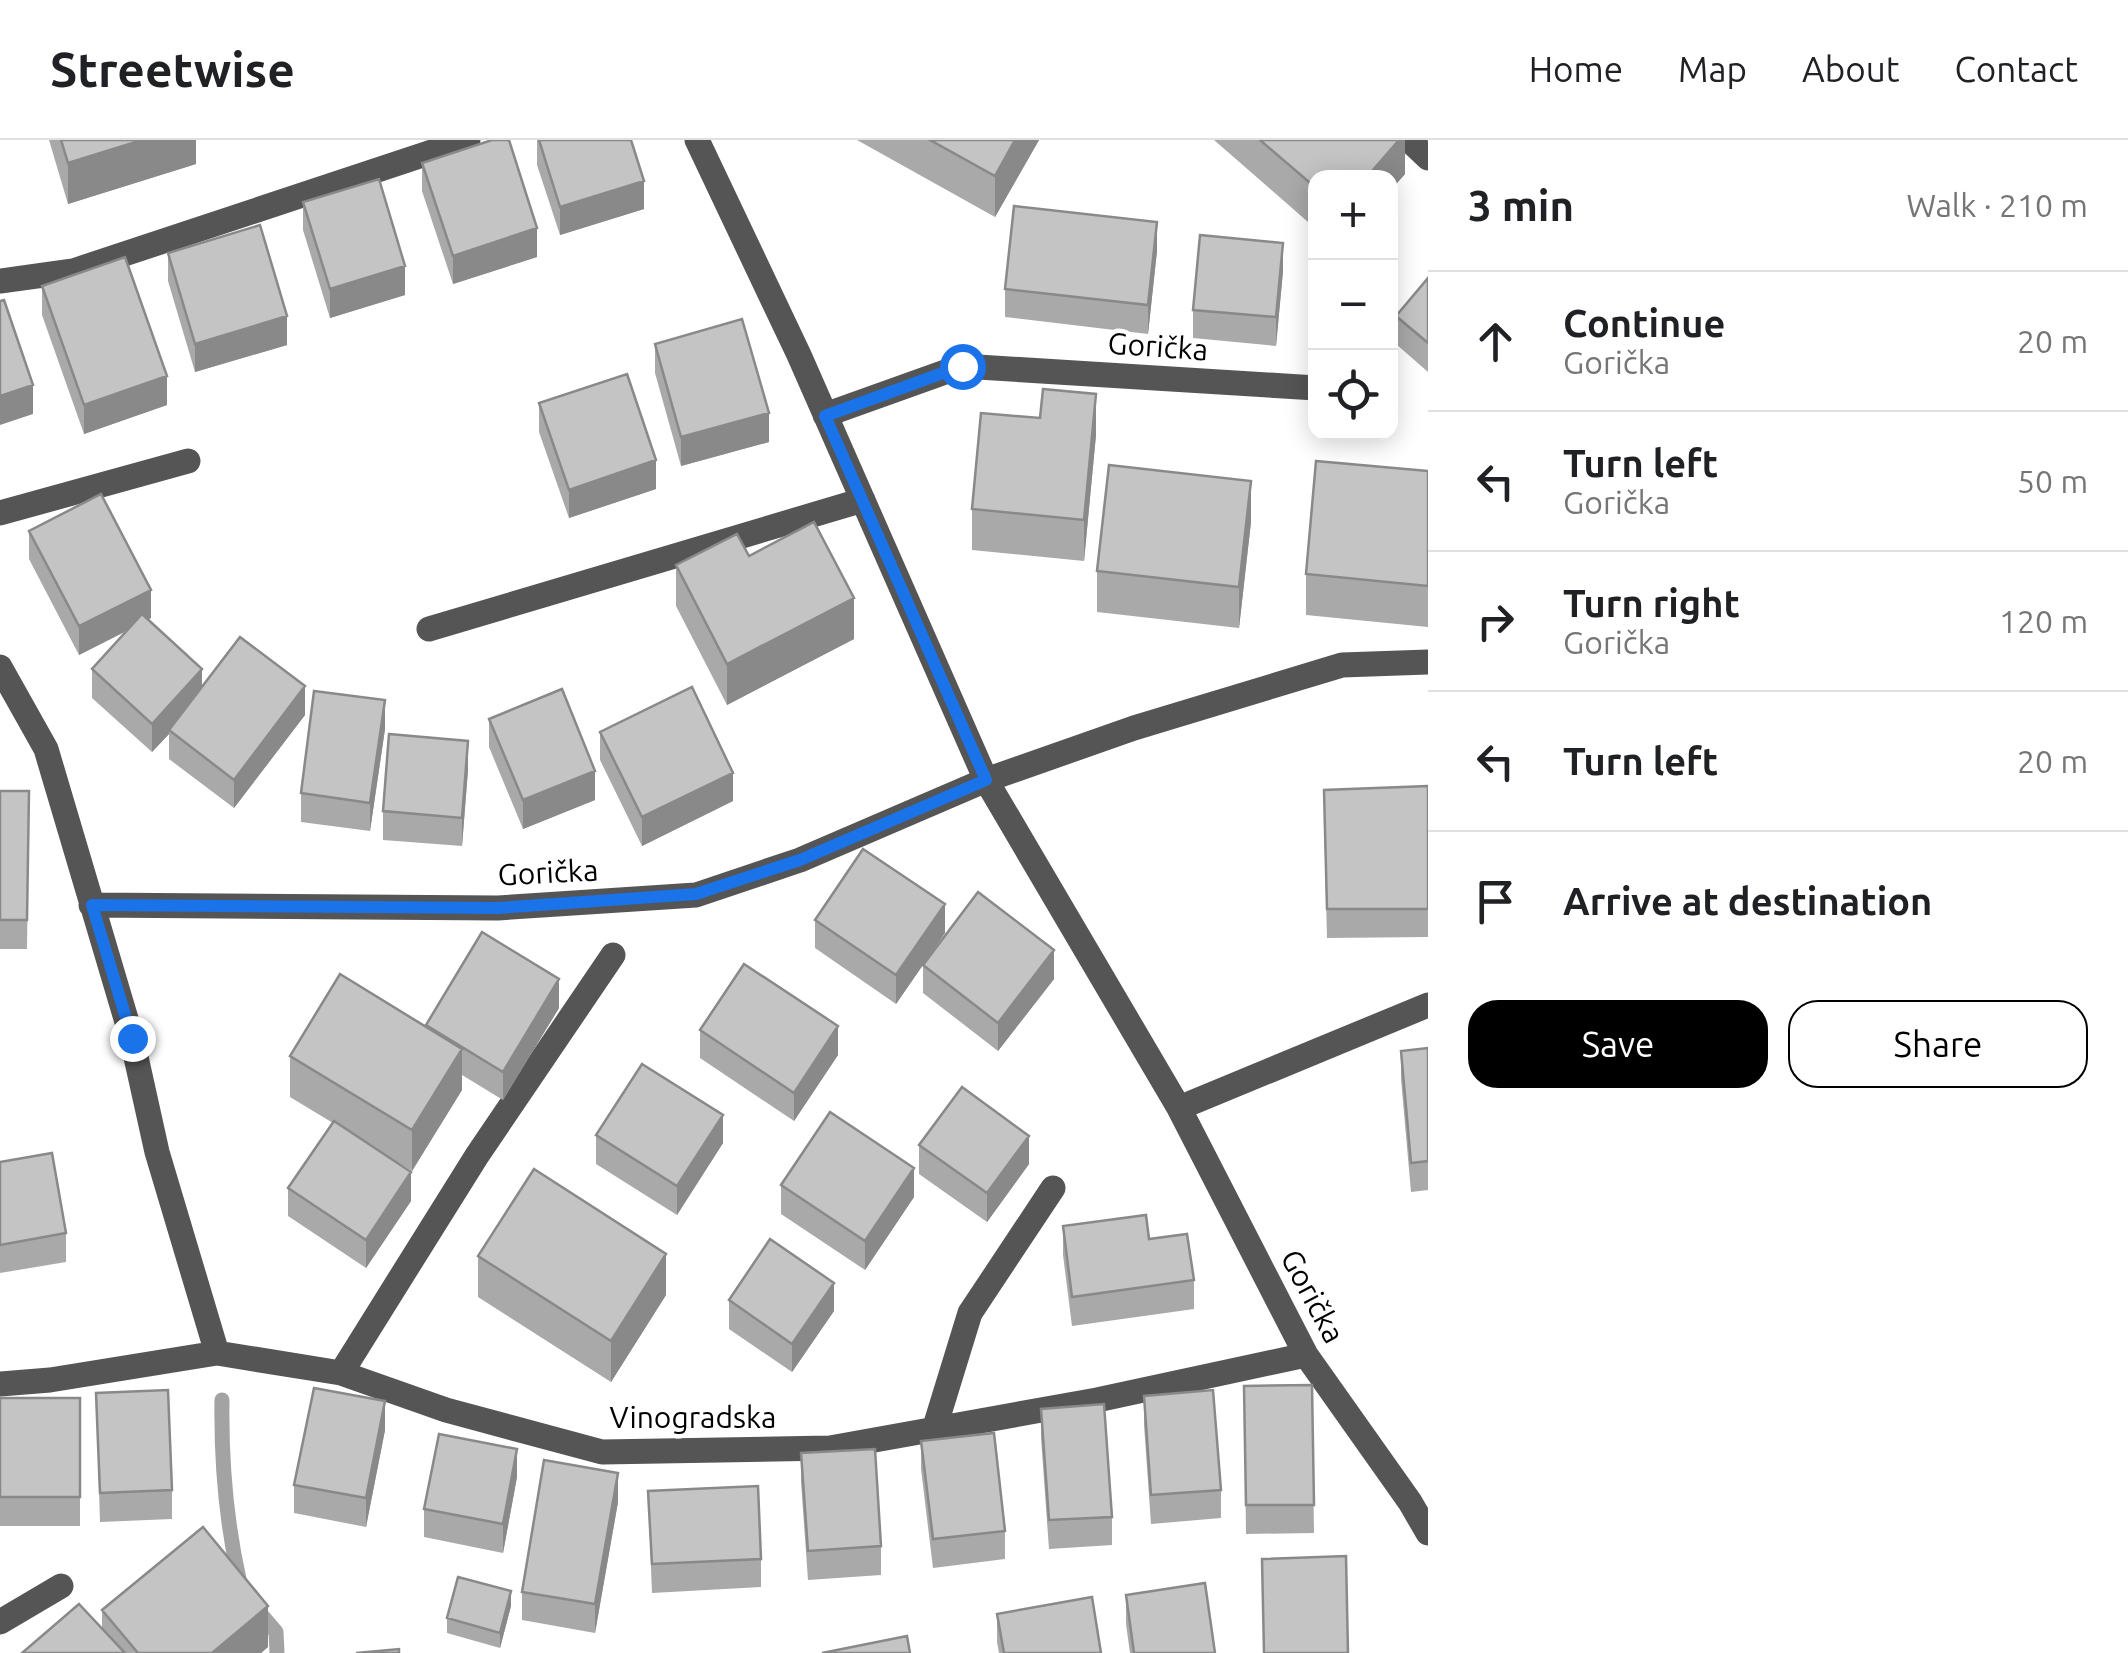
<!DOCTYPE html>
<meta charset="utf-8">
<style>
:root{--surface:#fff;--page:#f2f2f2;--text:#202124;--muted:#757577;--line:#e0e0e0;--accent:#000}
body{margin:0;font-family:Ubuntu,sans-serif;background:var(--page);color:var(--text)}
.controls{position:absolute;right:30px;top:30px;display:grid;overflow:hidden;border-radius:20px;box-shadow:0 5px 25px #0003}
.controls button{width:90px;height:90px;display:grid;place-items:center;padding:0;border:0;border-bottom:2px solid var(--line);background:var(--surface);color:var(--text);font:50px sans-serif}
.stop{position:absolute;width:30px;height:30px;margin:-22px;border:8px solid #1a73e8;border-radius:50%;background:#fff}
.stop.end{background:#1a73e8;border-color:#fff;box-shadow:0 2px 10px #0008}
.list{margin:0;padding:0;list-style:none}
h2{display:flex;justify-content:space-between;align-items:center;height:130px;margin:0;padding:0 40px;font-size:42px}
h2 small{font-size:32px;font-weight:400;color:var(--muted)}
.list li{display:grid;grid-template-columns:65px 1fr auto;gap:30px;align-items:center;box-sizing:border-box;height:140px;padding:0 40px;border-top:2px solid var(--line)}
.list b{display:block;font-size:38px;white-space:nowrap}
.list p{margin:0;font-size:32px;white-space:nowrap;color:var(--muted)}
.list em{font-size:32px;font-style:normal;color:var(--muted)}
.actions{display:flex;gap:20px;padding:30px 40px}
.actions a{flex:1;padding:22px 0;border:2px solid var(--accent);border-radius:30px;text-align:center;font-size:35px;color:var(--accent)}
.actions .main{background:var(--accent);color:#fff}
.icon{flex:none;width:55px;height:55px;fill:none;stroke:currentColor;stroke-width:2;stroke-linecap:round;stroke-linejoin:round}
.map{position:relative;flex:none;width:1428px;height:1513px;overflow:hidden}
header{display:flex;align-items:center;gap:60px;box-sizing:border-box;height:140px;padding:0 50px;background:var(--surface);border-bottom:2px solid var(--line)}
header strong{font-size:48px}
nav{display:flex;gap:55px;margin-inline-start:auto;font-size:35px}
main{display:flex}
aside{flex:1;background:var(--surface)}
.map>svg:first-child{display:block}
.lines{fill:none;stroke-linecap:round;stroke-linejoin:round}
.stream{stroke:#a3a3a3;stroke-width:15}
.minor{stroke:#555;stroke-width:25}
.wall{fill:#a9a9a9}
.shaded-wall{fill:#898989}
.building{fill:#c4c4c4;stroke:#898989;stroke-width:2.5}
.route{stroke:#1a73e8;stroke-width:12}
.labels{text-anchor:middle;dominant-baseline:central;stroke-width:9;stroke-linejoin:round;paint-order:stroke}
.street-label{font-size:30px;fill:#000;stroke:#fff}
</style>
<header>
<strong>Streetwise</strong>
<nav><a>Home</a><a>Map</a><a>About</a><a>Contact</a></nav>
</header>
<main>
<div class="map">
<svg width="1428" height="1513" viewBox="0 0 1428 1513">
<rect width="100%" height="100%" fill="#fff"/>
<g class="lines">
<path class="stream" d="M 222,1260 C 221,1323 226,1382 240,1444
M 258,1471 L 276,1492 L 277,1513"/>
<path class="minor" d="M 697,0 L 799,215 L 986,640 L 1179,968 L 1306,1215 L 1410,1362 L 1428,1393
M 1409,0 L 1428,18
M 0,141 L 73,131 L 468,0
M 825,275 L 962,226 L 1316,248
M 0,373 L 188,321
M 429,489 L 863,360
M 0,527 L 46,609 L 132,899 L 157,1012 L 217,1213
M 91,765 L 498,768 L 696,755 L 800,720 L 986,640 L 1134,588 L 1342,525 L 1428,522
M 1179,968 L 1428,865
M 341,1233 L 476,1017 L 613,815
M 0,1244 L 50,1240 L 217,1213 L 341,1233 L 446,1270 L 602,1312 L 830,1308 L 1097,1260 L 1306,1215
M 934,1290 L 970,1173 L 1053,1048
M 0,1482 L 61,1446"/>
</g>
<path class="wall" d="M 49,0 L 196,0 L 196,24 L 68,64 Z
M 537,0 L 631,0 L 644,69 L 560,95 L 537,25 Z
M 857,0 L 1039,0 L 995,77 Z
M 1214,0 L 1405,0 L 1405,34 L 1390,51 L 1390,38 L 1316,38 L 1316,89 Z
M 422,23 L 537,117 L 453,144 L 422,51 Z
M 303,62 L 405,155 L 330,178 L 303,90 Z
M 1157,111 L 1148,194 L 1005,177 L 1005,149 Z
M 168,113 L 287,205 L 195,232 L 168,141 Z
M 1283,131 L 1276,206 L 1193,198 L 1193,170 Z
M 1428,138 L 1428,232 L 1396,204 L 1396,176 Z
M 42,146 L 167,265 L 84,294 L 42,175 Z
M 655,204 L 769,302 L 681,326 L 655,233 Z
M 539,263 L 656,349 L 569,378 L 539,292 Z
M 1040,278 L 1096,295 L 1084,421 L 972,410 L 972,369 Z
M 1428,331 L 1428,487 L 1306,475 L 1306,434 Z
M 1251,382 L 1239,488 L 1097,472 L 1097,431 Z
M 29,391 L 151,478 L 148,480 L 202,546 L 305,575 L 234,668 L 169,619 L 169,594 L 152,612 L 92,558 L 92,529 L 127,491 L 79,515 L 29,419 Z
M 749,416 L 854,499 L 727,565 L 676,466 L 676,425 Z
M 489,579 L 595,660 L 523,689 L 489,607 Z
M 385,589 L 370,691 L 301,682 L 301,653 Z
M 600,592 L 733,661 L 642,706 L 600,620 Z
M 468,630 L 462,706 L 383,700 L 383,671 Z
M 1428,646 L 1428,797 L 1327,798 L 1324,678 Z
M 0,651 L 29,651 L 27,809 L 0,809 Z
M 815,780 L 945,793 L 896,864 L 815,808 Z
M 923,825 L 1054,839 L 998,911 L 923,853 Z
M 559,868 L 503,960 L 462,935 L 462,950 L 412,1031 L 382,1013 L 411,1061 L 366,1128 L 288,1076 L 288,1048 L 333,983 L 290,957 L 290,916 L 426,887 Z
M 700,890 L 838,915 L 794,981 L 700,918 Z
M 1428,908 L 1428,1050 L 1411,1052 L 1401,939 L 1401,911 Z
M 596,995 L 723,1003 L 677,1075 L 596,1024 Z
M 919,1005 L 1029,1024 L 987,1082 L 919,1034 Z
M 0,1022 L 66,1093 L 66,1122 L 0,1133 Z
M 781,1045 L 914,1057 L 865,1130 L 781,1074 Z
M 1063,1086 L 1149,1099 L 1194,1140 L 1194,1169 L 1072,1186 L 1063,1115 Z
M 478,1116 L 666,1155 L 611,1242 L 478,1157 Z
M 729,1160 L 834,1171 L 792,1232 L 729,1189 Z
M 1312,1245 L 1314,1393 L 1246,1394 L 1244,1246 Z
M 96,1253 L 172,1350 L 172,1379 L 100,1382 Z
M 1144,1256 L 1221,1350 L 1221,1378 L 1151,1384 L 1144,1285 Z
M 0,1258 L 80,1258 L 80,1386 L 0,1386 Z
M 1041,1269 L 1112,1377 L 1112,1405 L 1049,1409 L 1041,1298 Z
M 385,1290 L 366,1387 L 294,1373 L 294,1345 Z
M 921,1301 L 1005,1391 L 1005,1419 L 933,1428 L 921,1329 Z
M 801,1313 L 881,1406 L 881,1435 L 808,1440 L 801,1342 Z
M 517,1337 L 503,1413 L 424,1397 L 424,1369 Z
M 648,1351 L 761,1419 L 761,1447 L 652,1453 Z
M 618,1362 L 595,1493 L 522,1480 L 522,1452 Z
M 1126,1455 L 1215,1513 L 1130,1513 L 1126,1484 Z
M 511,1466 L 500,1508 L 447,1493 L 447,1478 Z
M 102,1470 L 268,1507 L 261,1513 L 22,1513 L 102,1489 Z
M 997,1474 L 1101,1513 L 999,1513 L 997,1502 Z"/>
<path class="shaded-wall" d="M 142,0 L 196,0 L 196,24 L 68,64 L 68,23 Z
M 1015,0 L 1039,0 L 995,77 L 995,36 Z
M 1399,0 L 1405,0 L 1405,34 L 1390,51 L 1390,38 L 1366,38 Z
M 644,41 L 644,69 L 560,95 L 560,67 Z
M 1157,82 L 1157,111 L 1148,194 L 1148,165 Z
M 537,88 L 537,117 L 453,144 L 453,116 Z
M 1283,103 L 1283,131 L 1276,206 L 1276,177 Z
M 405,126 L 405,155 L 330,178 L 330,149 Z
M 287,176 L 287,205 L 195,232 L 195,204 Z
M 167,236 L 167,265 L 84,294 L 84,265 Z
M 33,245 L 33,274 L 0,285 L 0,256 Z
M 1096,254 L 1096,295 L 1084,421 L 1084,380 Z
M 769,273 L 769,302 L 681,326 L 681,297 Z
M 656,320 L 656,349 L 569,378 L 569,350 Z
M 1251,341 L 1251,382 L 1239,488 L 1239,447 Z
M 151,450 L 151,478 L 79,515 L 79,486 Z
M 854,458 L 854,499 L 727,565 L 727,524 Z
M 202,529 L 202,557 L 169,590 L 169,594 L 152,612 L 152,584 Z
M 305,546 L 305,575 L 234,668 L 234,640 Z
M 385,560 L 385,589 L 370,691 L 370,663 Z
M 468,601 L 468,630 L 462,706 L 462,678 Z
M 595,631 L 595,660 L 523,689 L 523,660 Z
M 733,633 L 733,661 L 642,706 L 642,677 Z
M 945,764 L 945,793 L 896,864 L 896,835 Z
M 1054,810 L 1054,839 L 998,911 L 998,883 Z
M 559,839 L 559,868 L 503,960 L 503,932 Z
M 838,886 L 838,915 L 794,981 L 794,953 Z
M 462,909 L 462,950 L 412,1031 L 412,990 Z
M 723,975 L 723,1003 L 677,1075 L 677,1046 Z
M 1029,996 L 1029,1024 L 987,1082 L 987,1053 Z
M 914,1028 L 914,1057 L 865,1130 L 865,1101 Z
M 411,1032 L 411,1061 L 366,1128 L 366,1100 Z
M 666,1114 L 666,1155 L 611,1242 L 611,1201 Z
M 834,1143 L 834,1171 L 792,1232 L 792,1204 Z
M 385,1261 L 385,1290 L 366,1387 L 366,1358 Z
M 517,1309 L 517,1337 L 503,1413 L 503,1384 Z
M 618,1333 L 618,1362 L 595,1493 L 595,1464 Z
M 511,1451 L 511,1466 L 500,1508 L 500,1493 Z
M 268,1466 L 268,1507 L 261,1513 L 212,1513 Z"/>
<path class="building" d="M 61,0 L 142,0 L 68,23 Z
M 492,0 L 509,0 L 537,88 L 453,116 L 422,23 Z
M 539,0 L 631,0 L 644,41 L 560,67 Z
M 930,0 L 1015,0 L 995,36 Z
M 1260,0 L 1399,0 L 1366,38 L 1316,38 L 1316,48 Z
M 379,39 L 405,126 L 330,149 L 303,62 Z
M 1014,66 L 1157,82 L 1148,165 L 1005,149 Z
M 260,85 L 287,176 L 195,204 L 168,113 Z
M 1200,95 L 1283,103 L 1276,177 L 1193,170 Z
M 125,117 L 167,236 L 84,265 L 42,146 Z
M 1428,138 L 1428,203 L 1396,176 Z
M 4,160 L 33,245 L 0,256 L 0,161 Z
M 742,179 L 769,273 L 681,297 L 655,204 Z
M 627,234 L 656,320 L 569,350 L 539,263 Z
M 1043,249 L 1096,254 L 1084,380 L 972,369 L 981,273 L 1040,278 Z
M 1316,321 L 1428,331 L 1428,446 L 1306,434 Z
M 1109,325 L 1251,341 L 1239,447 L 1097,431 Z
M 101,354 L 151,450 L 79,486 L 29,391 Z
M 814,382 L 854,458 L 727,524 L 676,425 L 737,394 L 749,416 Z
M 142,474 L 202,529 L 152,584 L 92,529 Z
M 240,497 L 305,546 L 234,640 L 169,590 Z
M 692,547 L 733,633 L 642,677 L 600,592 Z
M 562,549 L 595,631 L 523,660 L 489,579 Z
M 314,551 L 385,560 L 370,663 L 301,653 Z
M 389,594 L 468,601 L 462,678 L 383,671 Z
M 1428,646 L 1428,769 L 1327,769 L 1324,650 Z
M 0,651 L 29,651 L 27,780 L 0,780 Z
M 863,709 L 945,764 L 896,835 L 815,780 Z
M 978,752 L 1054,810 L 998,883 L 923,825 Z
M 482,792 L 559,839 L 503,932 L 426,885 Z
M 744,824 L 838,886 L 794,953 L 700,890 Z
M 340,834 L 462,909 L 412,990 L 290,916 Z
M 1428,908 L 1428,1021 L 1411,1023 L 1401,911 Z
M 642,924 L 723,975 L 677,1046 L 596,995 Z
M 962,947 L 1029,996 L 987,1053 L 919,1005 Z
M 830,972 L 914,1028 L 865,1101 L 781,1045 Z
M 334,981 L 411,1032 L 366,1100 L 288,1048 Z
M 52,1013 L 66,1093 L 0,1105 L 0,1022 Z
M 534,1029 L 666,1114 L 611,1201 L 478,1116 Z
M 1146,1075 L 1149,1099 L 1187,1094 L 1194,1140 L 1072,1157 L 1063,1086 Z
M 770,1099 L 834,1143 L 792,1204 L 729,1160 Z
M 1312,1245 L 1314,1365 L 1246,1365 L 1244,1246 Z
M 314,1248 L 385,1261 L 366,1358 L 294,1345 Z
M 168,1250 L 172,1350 L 100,1353 L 96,1253 Z
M 1213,1250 L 1221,1350 L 1151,1355 L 1144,1256 Z
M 0,1258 L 80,1258 L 80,1357 L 0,1357 Z
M 1104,1264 L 1112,1377 L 1049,1380 L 1041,1269 Z
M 994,1293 L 1005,1391 L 933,1399 L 921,1301 Z
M 439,1294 L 517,1309 L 503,1384 L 424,1369 Z
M 875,1309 L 881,1406 L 808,1411 L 801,1313 Z
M 544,1320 L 618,1333 L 595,1464 L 522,1452 Z
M 758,1346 L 761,1419 L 652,1424 L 648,1351 Z
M 203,1387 L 268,1466 L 212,1513 L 138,1513 L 102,1470 Z
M 1346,1416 L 1348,1513 L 1264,1513 L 1262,1419 Z
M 458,1437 L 511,1451 L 500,1493 L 447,1478 Z
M 1205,1443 L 1215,1513 L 1134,1513 L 1126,1455 Z
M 1092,1457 L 1101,1513 L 1004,1513 L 997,1474 Z
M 79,1464 L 125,1513 L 22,1513 Z
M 907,1496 L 910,1513 L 822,1513 Z
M 399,1509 L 399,1513 L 356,1513 Z"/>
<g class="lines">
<path class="route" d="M 132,898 L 92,765 L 498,768 L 696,754 L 800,720 L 986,640 L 825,276 L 962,226"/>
</g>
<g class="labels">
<g class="street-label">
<text transform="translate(1158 206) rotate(4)">Gorička</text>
<text transform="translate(548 732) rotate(-3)">Gorička</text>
<text transform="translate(1313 1156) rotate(62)">Gorička</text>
<text x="693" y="1277">Vinogradska</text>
</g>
</g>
</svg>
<div class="controls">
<button>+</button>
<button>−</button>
<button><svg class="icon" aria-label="locate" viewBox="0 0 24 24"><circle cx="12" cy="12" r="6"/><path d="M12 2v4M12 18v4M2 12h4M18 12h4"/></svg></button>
</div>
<div class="stop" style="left:962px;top:226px"></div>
<div class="stop end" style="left:132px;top:898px"></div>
</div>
<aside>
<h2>3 min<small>Walk · 210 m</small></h2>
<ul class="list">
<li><svg class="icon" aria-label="ahead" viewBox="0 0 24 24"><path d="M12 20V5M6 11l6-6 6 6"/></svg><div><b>Continue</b><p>Gorička</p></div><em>20 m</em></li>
<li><svg class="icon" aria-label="left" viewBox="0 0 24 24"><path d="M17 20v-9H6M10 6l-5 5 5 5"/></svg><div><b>Turn left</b><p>Gorička</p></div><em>50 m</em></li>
<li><svg class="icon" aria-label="right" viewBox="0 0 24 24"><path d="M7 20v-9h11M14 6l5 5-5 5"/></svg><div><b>Turn right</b><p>Gorička</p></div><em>120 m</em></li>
<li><svg class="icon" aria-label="left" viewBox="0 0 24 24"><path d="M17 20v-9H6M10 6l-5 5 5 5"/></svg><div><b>Turn left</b></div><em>20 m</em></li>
<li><svg class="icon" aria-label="arrive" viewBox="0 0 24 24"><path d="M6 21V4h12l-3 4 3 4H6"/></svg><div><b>Arrive at destination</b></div></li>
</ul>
<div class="actions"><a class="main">Save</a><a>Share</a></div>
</aside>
</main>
